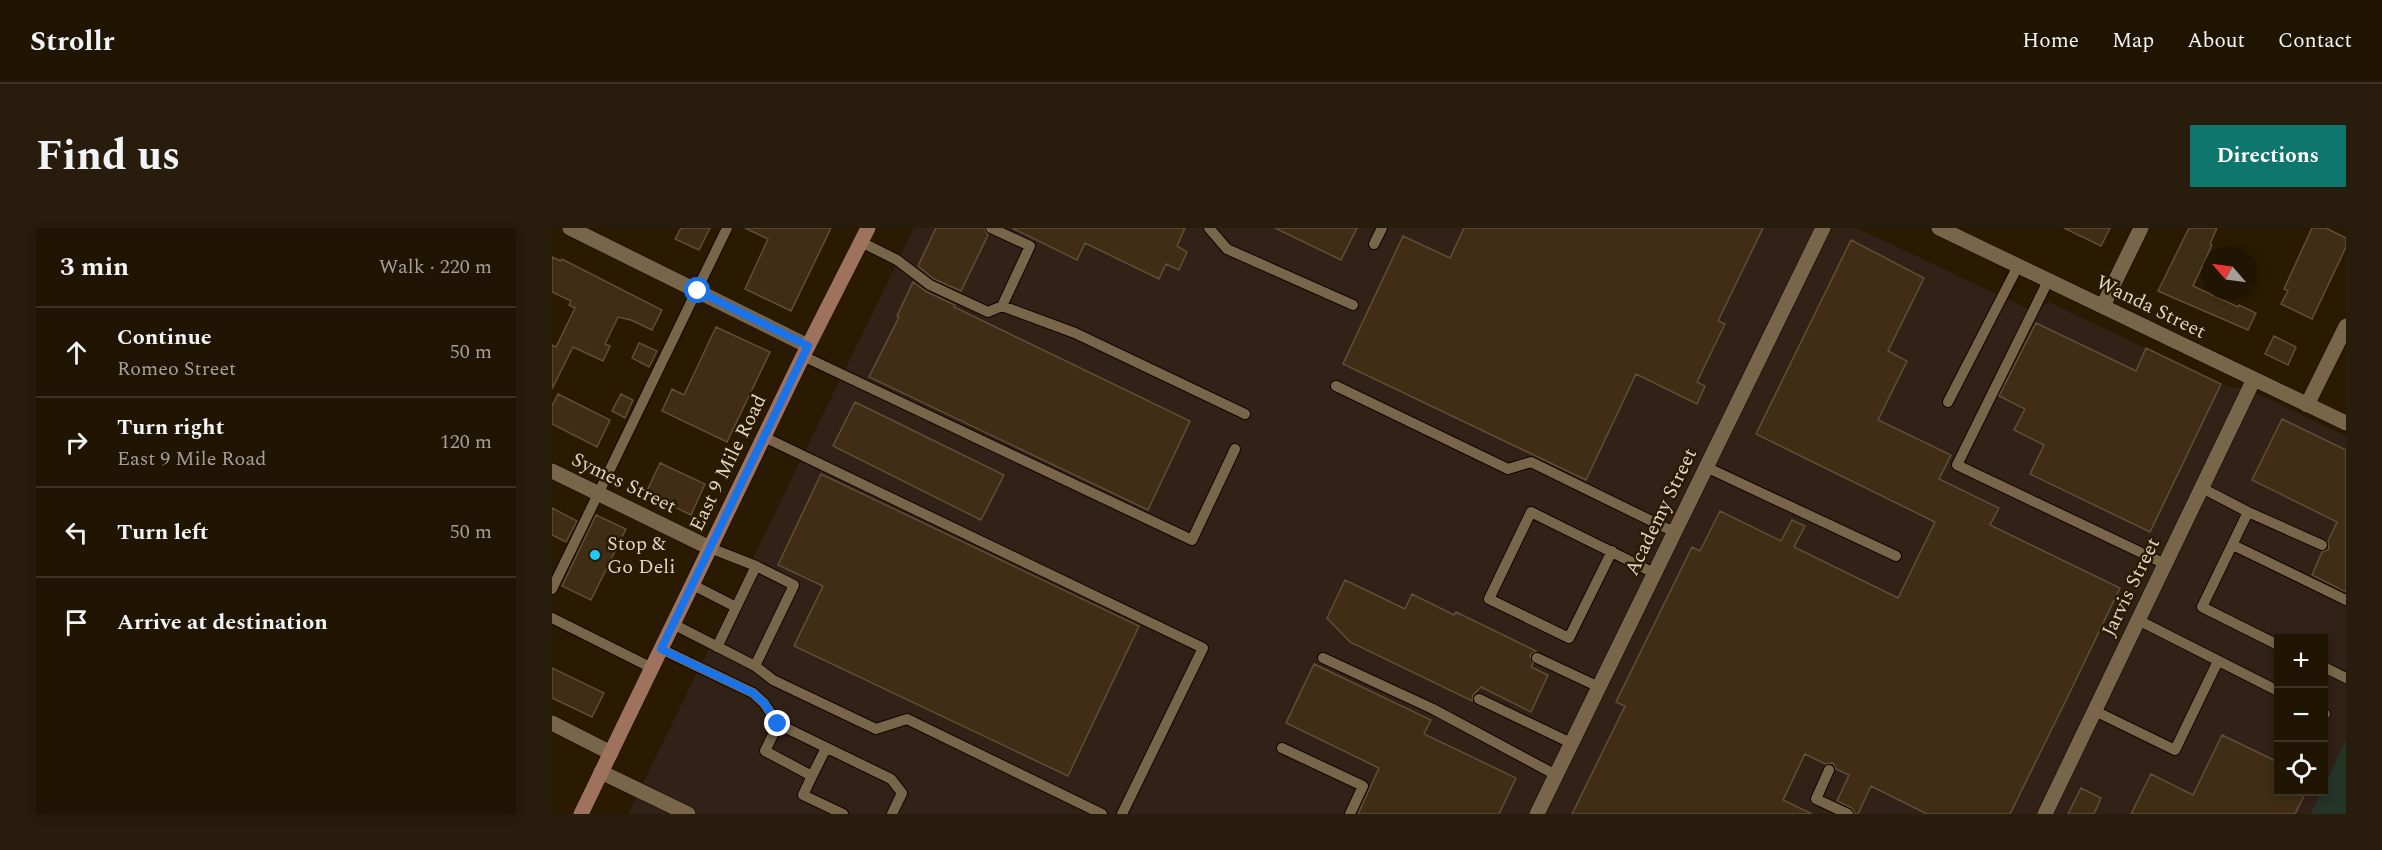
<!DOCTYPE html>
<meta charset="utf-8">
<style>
:root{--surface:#201402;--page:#281d0c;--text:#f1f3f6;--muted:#a29e99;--line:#3d3324;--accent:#0f766e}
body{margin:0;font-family:Spectral,serif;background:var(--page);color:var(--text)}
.controls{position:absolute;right:18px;bottom:18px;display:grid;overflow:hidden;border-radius:0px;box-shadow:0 3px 9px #0003}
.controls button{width:54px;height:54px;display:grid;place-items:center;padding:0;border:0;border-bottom:2px solid var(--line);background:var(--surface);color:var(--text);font:30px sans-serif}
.compass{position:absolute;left:1650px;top:18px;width:54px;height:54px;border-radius:50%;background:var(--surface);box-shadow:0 3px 9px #0003;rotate:298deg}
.stop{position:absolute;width:18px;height:18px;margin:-14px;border:4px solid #1a73e8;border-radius:50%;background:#fff}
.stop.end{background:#1a73e8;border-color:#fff;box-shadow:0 2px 6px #0008}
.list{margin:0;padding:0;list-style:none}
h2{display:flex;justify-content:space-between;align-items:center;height:78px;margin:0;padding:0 24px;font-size:26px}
h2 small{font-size:20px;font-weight:400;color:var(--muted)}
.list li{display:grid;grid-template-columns:39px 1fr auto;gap:18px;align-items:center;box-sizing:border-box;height:90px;padding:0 24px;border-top:2px solid var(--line)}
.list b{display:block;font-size:22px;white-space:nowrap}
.list p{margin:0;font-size:20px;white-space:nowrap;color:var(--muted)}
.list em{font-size:20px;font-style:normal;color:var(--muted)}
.icon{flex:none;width:33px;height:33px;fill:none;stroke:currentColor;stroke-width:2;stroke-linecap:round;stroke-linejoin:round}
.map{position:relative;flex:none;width:1794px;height:586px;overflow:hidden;border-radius:0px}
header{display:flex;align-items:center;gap:36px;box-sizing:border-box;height:84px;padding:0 30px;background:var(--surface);border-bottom:2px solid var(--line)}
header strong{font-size:28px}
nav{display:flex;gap:33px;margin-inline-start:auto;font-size:21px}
.intro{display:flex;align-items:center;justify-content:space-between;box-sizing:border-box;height:144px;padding:0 36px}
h1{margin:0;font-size:42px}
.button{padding:15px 27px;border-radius:0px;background:var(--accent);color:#fff;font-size:21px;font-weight:700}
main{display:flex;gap:36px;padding:0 36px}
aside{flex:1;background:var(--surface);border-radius:0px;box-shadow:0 3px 9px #0003}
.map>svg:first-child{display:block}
.industrial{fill:#312117;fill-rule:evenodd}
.green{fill:#243528}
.building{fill:#3f2e15;stroke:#614f35;stroke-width:1.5}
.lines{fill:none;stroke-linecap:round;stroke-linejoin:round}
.service-casing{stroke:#120500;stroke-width:12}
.minor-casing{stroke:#120500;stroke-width:16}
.secondary-casing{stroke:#120500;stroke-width:16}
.service{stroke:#78664b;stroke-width:10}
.minor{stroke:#78664b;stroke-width:15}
.secondary{stroke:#9f725e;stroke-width:15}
.route{stroke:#1a73e8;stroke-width:8}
.poi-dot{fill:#22c9fd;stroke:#2a1a02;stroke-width:2}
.labels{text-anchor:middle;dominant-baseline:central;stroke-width:5;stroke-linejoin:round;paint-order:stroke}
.street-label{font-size:20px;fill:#dfd5c6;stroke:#2a1a02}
.poi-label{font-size:20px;fill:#dfd5c6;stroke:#2a1a02;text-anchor:start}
</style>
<header>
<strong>Strollr</strong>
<nav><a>Home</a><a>Map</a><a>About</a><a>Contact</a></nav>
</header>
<div class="intro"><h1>Find us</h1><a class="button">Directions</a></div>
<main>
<aside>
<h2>3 min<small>Walk · 220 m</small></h2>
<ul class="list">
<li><svg class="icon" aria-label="ahead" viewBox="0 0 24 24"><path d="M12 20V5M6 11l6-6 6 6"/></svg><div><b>Continue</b><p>Romeo Street</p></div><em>50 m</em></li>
<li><svg class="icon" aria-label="right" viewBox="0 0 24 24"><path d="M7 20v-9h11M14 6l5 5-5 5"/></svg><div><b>Turn right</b><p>East 9 Mile Road</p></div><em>120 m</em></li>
<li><svg class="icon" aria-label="left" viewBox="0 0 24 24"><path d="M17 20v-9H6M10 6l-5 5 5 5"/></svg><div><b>Turn left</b></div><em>50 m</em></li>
<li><svg class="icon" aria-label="arrive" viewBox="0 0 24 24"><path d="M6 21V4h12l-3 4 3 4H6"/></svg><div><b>Arrive at destination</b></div></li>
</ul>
</aside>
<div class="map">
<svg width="1794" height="586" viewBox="0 0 1794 586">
<rect width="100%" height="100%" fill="#2a1a02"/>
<path class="industrial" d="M 362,0 L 1305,0 L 1482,84 L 1497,74 L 1671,157 L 1697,162 L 1794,208 L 1794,586 L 76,586 ZM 1726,410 L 1772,410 L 1772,564 L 1726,564 Z"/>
<path class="green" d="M 1794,511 L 1794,586 L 1759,586 L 1769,564 L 1772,564 L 1772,559 Z"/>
<path class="building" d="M 129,0 L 158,0 L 147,22 L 123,11 Z
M 193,0 L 279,0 L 239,83 L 193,61 L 216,11 Z
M 384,0 L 432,0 L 436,7 L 409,63 L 382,51 L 366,38 Z
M 460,0 L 633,0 L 625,18 L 635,24 L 627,42 L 614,36 L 607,51 L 533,15 L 525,32 Z
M 723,0 L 805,0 L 789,32 Z
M 912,0 L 1211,0 L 1166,93 L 1173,96 L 1145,154 L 1153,158 L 1145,176 L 1084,146 L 1034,252 L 791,136 L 851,8 L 898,30 Z
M 1512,0 L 1558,0 L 1549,18 Z
M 1637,0 L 1665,0 L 1658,16 L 1660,17 L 1641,58 L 1686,79 L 1687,77 L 1704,85 L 1696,102 L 1606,63 Z
M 1760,0 L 1774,0 L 1794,10 L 1794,19 L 1760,91 L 1729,76 L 1736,63 L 1732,61 Z
M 1299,12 L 1372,50 L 1336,123 L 1355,133 L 1326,192 L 1399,227 L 1387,251 L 1447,280 L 1438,297 L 1568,360 L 1519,462 L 1458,586 L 1375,586 L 1319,558 L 1306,586 L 1303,586 L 1300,580 L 1285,573 L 1297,547 L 1284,541 L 1281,535 L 1273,536 L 1253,526 L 1231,572 L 1260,586 L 1020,586 L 1073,478 L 1064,474 L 1140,319 L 1148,323 L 1168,283 L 1229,313 L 1240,292 L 1253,298 L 1242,319 L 1346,370 L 1383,294 L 1204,206 Z
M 0,29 L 9,33 L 10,31 L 110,82 L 100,102 L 79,92 L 66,89 L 53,116 L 58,118 L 51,133 L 21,119 L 0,161 L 0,117 L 4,119 L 23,80 L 17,77 L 19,73 L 0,64 Z
M 361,54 L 375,64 L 403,77 L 402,79 L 638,193 L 596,282 L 317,149 L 347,89 L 345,88 Z
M 1484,95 L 1584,143 L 1594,120 L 1669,156 L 1598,304 L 1478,246 L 1492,217 L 1462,202 L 1473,181 L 1447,168 Z
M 164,99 L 218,124 L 175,214 L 110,183 L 120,161 L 132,167 Z
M 1722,108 L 1744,119 L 1736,137 L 1713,126 Z
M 87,115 L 105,123 L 97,139 L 80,130 Z
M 6,166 L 58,192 L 45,219 L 0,196 L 0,178 Z
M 69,166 L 81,172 L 73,190 L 60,183 Z
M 303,174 L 452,247 L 429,292 L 281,218 Z
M 1730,191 L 1794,222 L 1794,364 L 1760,347 L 1770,324 L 1777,321 L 1776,313 L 1785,294 L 1700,252 Z
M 108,235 L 153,256 L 139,287 L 94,265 Z
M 269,246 L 587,398 L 516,548 L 242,418 L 271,358 L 226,337 Z
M 0,280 L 25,293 L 14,314 L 0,307 Z
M 44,287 L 74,301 L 39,372 L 10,358 Z
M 793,352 L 853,381 L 860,366 L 902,387 L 904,384 L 984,423 L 978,427 L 981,436 L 979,439 L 996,447 L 979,484 L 929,459 L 921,467 L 920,473 L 798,414 L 775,390 Z
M 762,436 L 879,492 L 872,506 L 964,550 L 947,586 L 806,586 L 827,540 L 734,495 Z
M 0,440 L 52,465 L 40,489 L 0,470 Z
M 1670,507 L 1726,534 L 1726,564 L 1754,564 L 1743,586 L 1579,586 L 1599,546 L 1641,567 Z
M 1529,560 L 1549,570 L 1542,586 L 1516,586 Z"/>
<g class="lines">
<defs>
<path id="service" d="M 439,0 L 478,18 L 450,78
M 657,0 L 675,21 L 801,77
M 309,14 L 345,32 L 378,57 L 436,84 L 450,78 L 523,105 L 693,186
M 822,16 L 830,0
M 1496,53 L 1405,237 L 1613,336
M 251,128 L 640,312 L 683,221
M 784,158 L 956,241 L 979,234 L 1122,304
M 1396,174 L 1466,38
M 212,209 L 651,420 L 570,586
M 1154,239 L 1344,328
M 1650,260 L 1696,284 L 1770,317
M 1696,284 L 1650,379 L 1726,417
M 1681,317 L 1794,372
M 158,320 L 204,338 L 242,357 L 203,438
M 1060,323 L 1017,410 L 937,371 L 979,284 L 1102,345
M 141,357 L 184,379
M 0,361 L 175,0
M 0,390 L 100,440
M 1586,392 L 1726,463
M 121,396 L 203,438 L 221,452 L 324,501 L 355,491 L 550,586
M 165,419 L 204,338
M 109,421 L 201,465 L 212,475 L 226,496 L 339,551 L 350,565 L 340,586
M 771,430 L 881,481 L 1004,547
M 985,430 L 1047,459
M 1772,439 L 1794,450
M 927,471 L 1019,515
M 1543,483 L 1623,522 L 1666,433
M 1772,485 L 1773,486
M 226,496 L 213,523 L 260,548 L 251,567 L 291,586
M 730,520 L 811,558 L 798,586
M 1277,542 L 1264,571 L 1296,586
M 260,548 L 274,520"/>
<path id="minor" d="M 18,0 L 256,118
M 1387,0 L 1794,195
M 1551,78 L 1589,0
M 1755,177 L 1794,98
M 0,243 L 158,320
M 0,495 L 59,525
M 49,544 L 136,586
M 985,586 L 1271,0
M 1493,586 L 1702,151"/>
<path id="secondary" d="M 29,586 L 251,128 L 316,0"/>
</defs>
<use href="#service" class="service-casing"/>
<use href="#minor" class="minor-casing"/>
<use href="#secondary" class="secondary-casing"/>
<use href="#service" class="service"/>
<use href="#minor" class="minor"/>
<use href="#secondary" class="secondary"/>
</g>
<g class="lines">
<path class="route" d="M 146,63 L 256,118 L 109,421 L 201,465 L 212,475 L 226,496"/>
</g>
<circle class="poi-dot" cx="43" cy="327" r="6"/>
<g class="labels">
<g class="street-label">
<text transform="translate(1599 79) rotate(26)">Wanda Street</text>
<text transform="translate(176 235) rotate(-64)">East 9 Mile Road</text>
<text transform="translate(72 255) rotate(26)">Symes Street</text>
<text transform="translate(1109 284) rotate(-64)">Academy Street</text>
<text transform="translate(1579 359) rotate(-64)">Jarvis Street</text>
</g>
<g class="poi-label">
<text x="55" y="316">Stop &amp;<tspan x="55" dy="23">Go Deli</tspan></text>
</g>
</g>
</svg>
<div class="controls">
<button>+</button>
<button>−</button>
<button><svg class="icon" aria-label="locate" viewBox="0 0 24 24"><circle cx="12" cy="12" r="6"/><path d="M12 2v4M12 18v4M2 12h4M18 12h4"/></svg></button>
</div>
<svg class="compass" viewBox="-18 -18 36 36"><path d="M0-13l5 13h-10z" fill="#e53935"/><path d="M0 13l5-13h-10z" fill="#a29e99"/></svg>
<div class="stop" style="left:146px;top:63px"></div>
<div class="stop end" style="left:226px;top:496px"></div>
</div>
</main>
